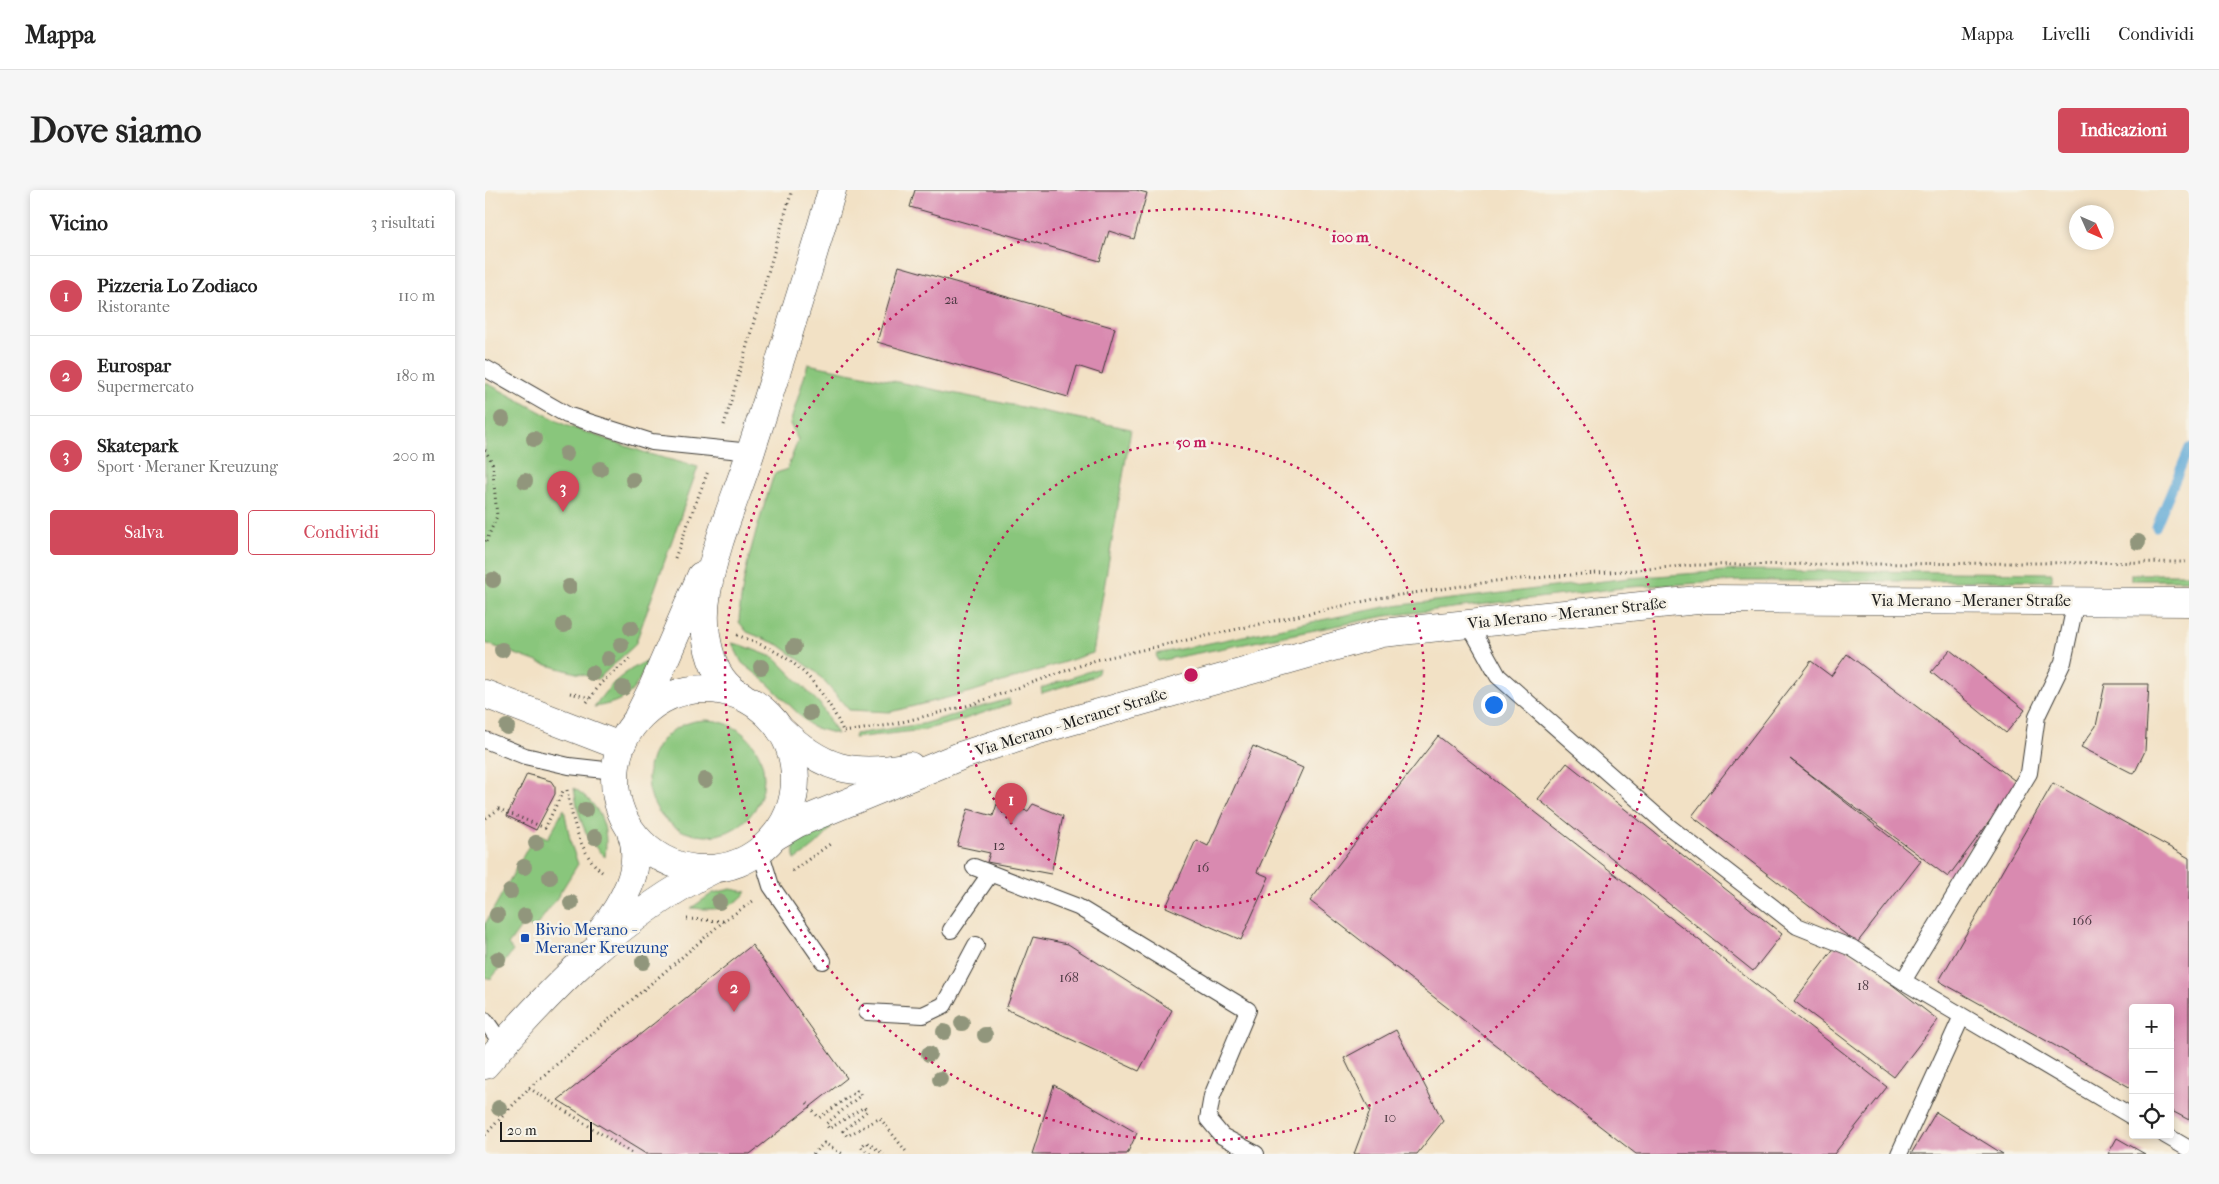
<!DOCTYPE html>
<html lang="it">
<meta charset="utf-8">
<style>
:root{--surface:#fff;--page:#f6f6f6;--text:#222;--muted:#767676;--line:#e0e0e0;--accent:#d1495b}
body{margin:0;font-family:"IM FELL French Canon",serif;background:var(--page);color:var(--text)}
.controls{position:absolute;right:15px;bottom:15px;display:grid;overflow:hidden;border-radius:5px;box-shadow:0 2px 8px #0003}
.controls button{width:45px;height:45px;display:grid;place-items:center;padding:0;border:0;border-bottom:1px solid var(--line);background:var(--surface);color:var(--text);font:25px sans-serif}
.compass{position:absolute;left:1584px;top:15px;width:45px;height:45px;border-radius:50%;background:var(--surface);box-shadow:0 2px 8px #0003;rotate:135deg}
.scale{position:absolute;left:15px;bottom:12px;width:92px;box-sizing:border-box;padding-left:5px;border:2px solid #1c1c1c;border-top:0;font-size:14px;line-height:18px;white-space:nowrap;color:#1c1c1c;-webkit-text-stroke:4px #f7f3e8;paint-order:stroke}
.you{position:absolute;left:1008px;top:514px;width:18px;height:18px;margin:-12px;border:4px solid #fff;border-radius:50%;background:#1a73e8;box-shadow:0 0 0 8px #1a73e833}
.badge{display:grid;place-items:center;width:32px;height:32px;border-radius:50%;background:var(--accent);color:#fff;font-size:16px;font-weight:700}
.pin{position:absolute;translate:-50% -41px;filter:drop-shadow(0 1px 2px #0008)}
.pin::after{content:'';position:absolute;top:26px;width:18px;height:15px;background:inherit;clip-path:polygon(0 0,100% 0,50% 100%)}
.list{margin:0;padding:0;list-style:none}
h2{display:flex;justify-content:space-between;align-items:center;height:65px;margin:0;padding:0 20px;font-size:21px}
h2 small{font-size:16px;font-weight:400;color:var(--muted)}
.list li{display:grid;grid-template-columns:32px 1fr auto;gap:15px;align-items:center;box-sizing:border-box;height:80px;padding:0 20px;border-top:1px solid var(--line)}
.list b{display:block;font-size:19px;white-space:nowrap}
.list p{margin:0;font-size:16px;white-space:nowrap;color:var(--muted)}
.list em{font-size:16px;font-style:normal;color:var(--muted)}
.actions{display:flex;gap:10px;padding:15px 20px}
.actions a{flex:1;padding:11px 0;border:1px solid var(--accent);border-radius:5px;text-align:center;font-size:18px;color:var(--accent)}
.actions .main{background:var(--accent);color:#fff}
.icon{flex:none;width:28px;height:28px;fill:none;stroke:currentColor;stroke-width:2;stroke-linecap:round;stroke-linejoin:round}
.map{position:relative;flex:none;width:1704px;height:964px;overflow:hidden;border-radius:5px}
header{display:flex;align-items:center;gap:30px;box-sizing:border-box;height:70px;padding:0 25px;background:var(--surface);border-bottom:1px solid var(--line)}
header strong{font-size:24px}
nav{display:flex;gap:28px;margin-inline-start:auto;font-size:18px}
.intro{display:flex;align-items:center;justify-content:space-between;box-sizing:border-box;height:120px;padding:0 30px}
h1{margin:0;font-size:35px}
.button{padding:12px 22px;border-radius:5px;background:var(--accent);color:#fff;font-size:18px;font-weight:700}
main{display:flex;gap:30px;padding:0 30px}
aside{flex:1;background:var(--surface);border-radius:5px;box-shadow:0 2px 8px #0003}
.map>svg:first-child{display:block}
.green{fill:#89c67c;stroke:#52714c}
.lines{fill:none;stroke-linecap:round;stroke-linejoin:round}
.stream{stroke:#5da8d6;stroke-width:9}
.building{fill:#d98ab0}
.service-casing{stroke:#3c3a35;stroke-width:18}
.minor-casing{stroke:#3c3a35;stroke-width:29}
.secondary-casing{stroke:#3c3a35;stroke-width:29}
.primary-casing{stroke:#3c3a35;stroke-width:29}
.path{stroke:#3c3a35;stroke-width:3;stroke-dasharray:1 4;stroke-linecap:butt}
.service{stroke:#fff;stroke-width:16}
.minor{stroke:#fff;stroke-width:28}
.secondary{stroke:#fff;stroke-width:28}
.primary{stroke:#fff;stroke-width:28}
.tree{fill:#91967b}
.ring{fill:none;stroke:#c2185b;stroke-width:2.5;stroke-dasharray:2.5 5}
.transit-dot{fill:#1a4fb4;stroke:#f7f3e8;stroke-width:2}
.labels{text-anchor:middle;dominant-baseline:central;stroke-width:5;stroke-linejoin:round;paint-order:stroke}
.number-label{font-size:14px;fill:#4b3841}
.street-label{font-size:16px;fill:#1c1c1c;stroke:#f7f3e8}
.transit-label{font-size:16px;fill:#164399;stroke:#f7f3e8;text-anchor:start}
.centre{fill:#c2185b;stroke:#f7f3e8;stroke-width:2.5}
.ring-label{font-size:15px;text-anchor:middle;font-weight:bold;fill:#c2185b;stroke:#f7f3e8;stroke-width:5;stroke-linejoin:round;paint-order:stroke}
</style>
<header>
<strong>Mappa</strong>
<nav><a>Mappa</a><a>Livelli</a><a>Condividi</a></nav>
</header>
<div class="intro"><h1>Dove siamo</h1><a class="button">Indicazioni</a></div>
<main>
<aside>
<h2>Vicino<small>3 risultati</small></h2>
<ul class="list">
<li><span class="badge">1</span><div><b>Pizzeria Lo Zodiaco</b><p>Ristorante</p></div><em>110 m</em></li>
<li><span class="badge">2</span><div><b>Eurospar</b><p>Supermercato</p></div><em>180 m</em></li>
<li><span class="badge">3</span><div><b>Skatepark</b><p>Sport · Meraner Kreuzung</p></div><em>200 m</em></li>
</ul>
<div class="actions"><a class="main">Salva</a><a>Condividi</a></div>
</aside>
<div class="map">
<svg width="1704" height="964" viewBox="0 0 1704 964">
<rect width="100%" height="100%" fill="#f7f3e8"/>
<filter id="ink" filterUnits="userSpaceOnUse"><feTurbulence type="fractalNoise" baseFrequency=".02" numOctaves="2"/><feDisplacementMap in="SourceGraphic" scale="10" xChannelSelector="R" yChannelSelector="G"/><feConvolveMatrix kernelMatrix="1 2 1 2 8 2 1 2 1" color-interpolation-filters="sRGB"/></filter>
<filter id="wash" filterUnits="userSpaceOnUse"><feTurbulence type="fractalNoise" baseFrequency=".0096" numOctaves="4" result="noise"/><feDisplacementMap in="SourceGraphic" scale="20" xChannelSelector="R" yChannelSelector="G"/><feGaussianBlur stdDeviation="1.12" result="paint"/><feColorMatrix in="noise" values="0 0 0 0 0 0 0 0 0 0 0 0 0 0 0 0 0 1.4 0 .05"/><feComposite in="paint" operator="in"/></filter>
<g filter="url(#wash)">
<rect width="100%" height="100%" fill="#f2e1c5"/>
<path class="green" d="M 323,174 L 646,239 L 608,463 L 486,502 L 405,522 L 364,520 L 331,482 L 294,455 L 262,442 L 254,432 C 256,381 274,333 289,284 L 302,279 L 313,250 L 305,234 Z
M 0,192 L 80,235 L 164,264 L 213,277 L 150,455 L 113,489 L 55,473 L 0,453 Z
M 1255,380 L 1567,383 L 1567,391 L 1254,391 L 1145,397 L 901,426 L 673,471 L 671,464 L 900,417 L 1144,388 Z
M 1646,384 L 1704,384 L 1704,390 L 1646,390 Z
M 247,453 L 259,456 L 290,468 L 335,514 L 352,544 L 327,537 L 279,490 L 257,473 Z
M 162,471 C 152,501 142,512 109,517 C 123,496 139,481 162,471 Z
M 614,478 L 613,483 L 608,487 L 557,503 L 556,498 Z
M 524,509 L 525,514 L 477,530 L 438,540 L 369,548 L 370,544 L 437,534 Z
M163 588a58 58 0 1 1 116 0a58 58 0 1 1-116 0Z
M 89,598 C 116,616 124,636 120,667 C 99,649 93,625 89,598 Z
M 79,619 L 86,654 L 93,674 L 70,711 L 49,739 L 39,733 L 23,755 L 28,761 L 6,789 L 0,787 L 0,734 L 51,643 L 63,648 Z
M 351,623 C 348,644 327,659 310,670 C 302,644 333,634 351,623 Z
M 246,699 L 262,702 C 245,721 230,720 206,718 L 228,703 Z"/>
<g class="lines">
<path class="stream" d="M 1671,337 L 1704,258"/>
</g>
<g id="blocks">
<path class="building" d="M 430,0 L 651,0 L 662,3 L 649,49 L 624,41 L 615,71 L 425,17 Z
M 414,76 L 630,138 L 617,184 L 592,176 L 583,207 L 392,152 Z
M 1465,460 L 1540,520 L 1521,543 L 1446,482 Z
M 1362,464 L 1533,593 L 1463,687 L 1305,569 L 1436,671 L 1372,753 L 1207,626 L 1326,471 L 1346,486 Z
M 1620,494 L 1664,494 L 1660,561 L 1649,584 L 1596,557 L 1611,536 Z
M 953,546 L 1402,897 L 1349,964 L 1151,964 L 825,711 Z
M 768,556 L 818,578 L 772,682 L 784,687 L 756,750 L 681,717 L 711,650 L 723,656 Z
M 1082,573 L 1297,744 L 1268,781 L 1053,609 Z
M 42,584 L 66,591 L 70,597 L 70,604 L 51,640 L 22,626 Z
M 1568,593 L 1704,668 L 1704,930 L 1685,920 L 1685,818 L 1648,818 L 1648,899 L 1454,791 Z
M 512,614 L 543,621 L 548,614 L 578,626 L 566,684 L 502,672 L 505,663 L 472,656 L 483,619 L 508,626 Z
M 548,747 L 583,754 L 687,820 L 654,881 L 521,819 Z
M 1353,753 L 1453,830 L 1409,887 L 1309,811 Z
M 267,755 L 362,888 L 265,964 L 161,964 L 73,910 Z
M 911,840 L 958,931 L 932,964 L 869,964 L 885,921 L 859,868 Z
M 569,895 L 652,943 L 642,964 L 547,964 Z
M 1451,922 L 1518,964 L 1426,964 Z
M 1632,948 L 1660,964 L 1623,964 Z"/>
</g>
</g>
<g filter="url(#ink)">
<use href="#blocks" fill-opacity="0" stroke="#3c3a35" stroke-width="1"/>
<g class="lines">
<defs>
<path id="service" d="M 0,178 L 82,225 L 167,252 L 266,262
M 984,434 L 1013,486 L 1183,636 L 1312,736 L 1367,758 L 1418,791
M 0,550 L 40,566 L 84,576 L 129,581
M 275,660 L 286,696 L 338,771
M 489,677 L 593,717 L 763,820 L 727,906 L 723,929 L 737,946 L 771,964
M 466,740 L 505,684
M 382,822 L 438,825 L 459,815 L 491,755
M 1477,826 L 1648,927
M 0,830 L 17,854
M 1680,945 L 1704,959
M 1414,964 L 1477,826 L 1418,791 L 1544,583 L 1552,526 L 1578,472 L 1591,411"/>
<path id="minor" d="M 0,504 L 135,556"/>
<path id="secondary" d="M 295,539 C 338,580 367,587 425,576
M 289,647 L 313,633 L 478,565 L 554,540 L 897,443 L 1222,409 L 1704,412"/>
<path id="primary" d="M130 589a90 90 0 1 1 180 0a90 90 0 1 1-180 0Z
M 257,506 C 222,489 216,437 222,402 C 230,353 251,308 266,261 C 294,174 322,88 347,0
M 153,527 L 167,499 L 216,386
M 115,743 C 137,715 160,678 146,642
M 0,875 C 64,801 139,722 229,679"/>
</defs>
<use href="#service" class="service-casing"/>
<use href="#minor" class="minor-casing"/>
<use href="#secondary" class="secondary-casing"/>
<use href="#primary" class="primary-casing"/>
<path class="path" d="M 239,235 L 307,0
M 0,260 L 7,272 L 12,326 L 0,354
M 190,368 L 223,281
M 252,445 C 265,450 278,455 291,462 C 323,479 345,511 359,543
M 85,503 L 105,508
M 102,512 L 117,492 L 147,467
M 359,542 L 405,535 L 485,515 L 611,470 L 894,408 L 1011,391 L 1212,375 L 1704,372
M 82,600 C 87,627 94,663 117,682
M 1,628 L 14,619 L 60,638 L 79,599
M 307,681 L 345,654
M 202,729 L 238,731
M 44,898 L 148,964
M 322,913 L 334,928 L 372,901 L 376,905 L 341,934 L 344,939 L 379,917 L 382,921 L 358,941 L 362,946 L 395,928 L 423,964
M 0,945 L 44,898 L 239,731 L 268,711
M 328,964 L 339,953 L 358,964
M 385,964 L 376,957 L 381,952 L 399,964"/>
<use href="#service" class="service"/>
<use href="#minor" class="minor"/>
<use href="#secondary" class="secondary"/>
<use href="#primary" class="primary"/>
</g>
<g class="tree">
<circle cx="17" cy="229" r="8"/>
<circle cx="49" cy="249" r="8"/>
<circle cx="81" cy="264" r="8"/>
<circle cx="115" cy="279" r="8"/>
<circle cx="148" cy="290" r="8"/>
<circle cx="40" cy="291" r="8"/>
<circle cx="1653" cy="352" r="8"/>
<circle cx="8" cy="390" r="8"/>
<circle cx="84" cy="397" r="8"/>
<circle cx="79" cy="435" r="8"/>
<circle cx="146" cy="438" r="8"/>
<circle cx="136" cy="455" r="8"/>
<circle cx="309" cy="457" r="8"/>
<circle cx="17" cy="460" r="8"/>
<circle cx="123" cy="469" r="8"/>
<circle cx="276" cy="477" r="8"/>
<circle cx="107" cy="483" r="8"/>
<circle cx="138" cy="498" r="8"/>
<circle cx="325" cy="523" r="8"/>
<circle cx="22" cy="537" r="8"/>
<circle cx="220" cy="590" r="8"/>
<circle cx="100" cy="620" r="8"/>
<circle cx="110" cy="647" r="8"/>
<circle cx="51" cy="653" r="8"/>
<circle cx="39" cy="677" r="8"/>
<circle cx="65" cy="687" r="8"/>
<circle cx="25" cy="702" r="8"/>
<circle cx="234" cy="712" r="8"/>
<circle cx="86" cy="713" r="8"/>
<circle cx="12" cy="725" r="8"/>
<circle cx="40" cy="726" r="8"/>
<circle cx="13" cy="769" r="8"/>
<circle cx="158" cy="772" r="8"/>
<circle cx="477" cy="833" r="8"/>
<circle cx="459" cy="842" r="8"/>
<circle cx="500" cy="845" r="8"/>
<circle cx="444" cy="864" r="8"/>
<circle cx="455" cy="889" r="8"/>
<circle cx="14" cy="918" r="8"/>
</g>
</g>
<g class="ring">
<circle cx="706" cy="485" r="233"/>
<circle cx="706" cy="485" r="466"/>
</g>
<rect class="transit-dot" x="35" y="743" width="10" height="10" rx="2.5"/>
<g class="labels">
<g class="number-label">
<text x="466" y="109">2a</text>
<text x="514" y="655">12</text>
<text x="718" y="677">16</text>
<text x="1597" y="730">166</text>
<text x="584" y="787">168</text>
<text x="1378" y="795">18</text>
<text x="905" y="927">10</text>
</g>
<g class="street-label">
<text x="1486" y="410">Via Merano - Meraner Straße</text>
<text transform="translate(1082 423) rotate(-6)">Via Merano - Meraner Straße</text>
<text transform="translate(586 532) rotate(-17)">Via Merano - Meraner Straße</text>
</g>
<g class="transit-label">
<text x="50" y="739">Bivio Merano -<tspan x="50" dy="18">Meraner Kreuzung</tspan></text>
</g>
</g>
<circle cx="706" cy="485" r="8" class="centre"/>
<g class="ring-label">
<text x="865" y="52">100 m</text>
<text x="706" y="257">50 m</text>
</g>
</svg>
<div class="controls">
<button>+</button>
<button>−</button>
<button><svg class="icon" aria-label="locate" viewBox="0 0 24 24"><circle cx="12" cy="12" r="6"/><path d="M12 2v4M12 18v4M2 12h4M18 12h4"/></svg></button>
</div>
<svg class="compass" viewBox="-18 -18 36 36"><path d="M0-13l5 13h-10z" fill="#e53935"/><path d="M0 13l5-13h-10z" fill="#767676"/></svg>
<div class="scale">20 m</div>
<div class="you"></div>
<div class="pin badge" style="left:526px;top:634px">1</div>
<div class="pin badge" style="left:249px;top:822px">2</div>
<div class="pin badge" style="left:78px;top:322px">3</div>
</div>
</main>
